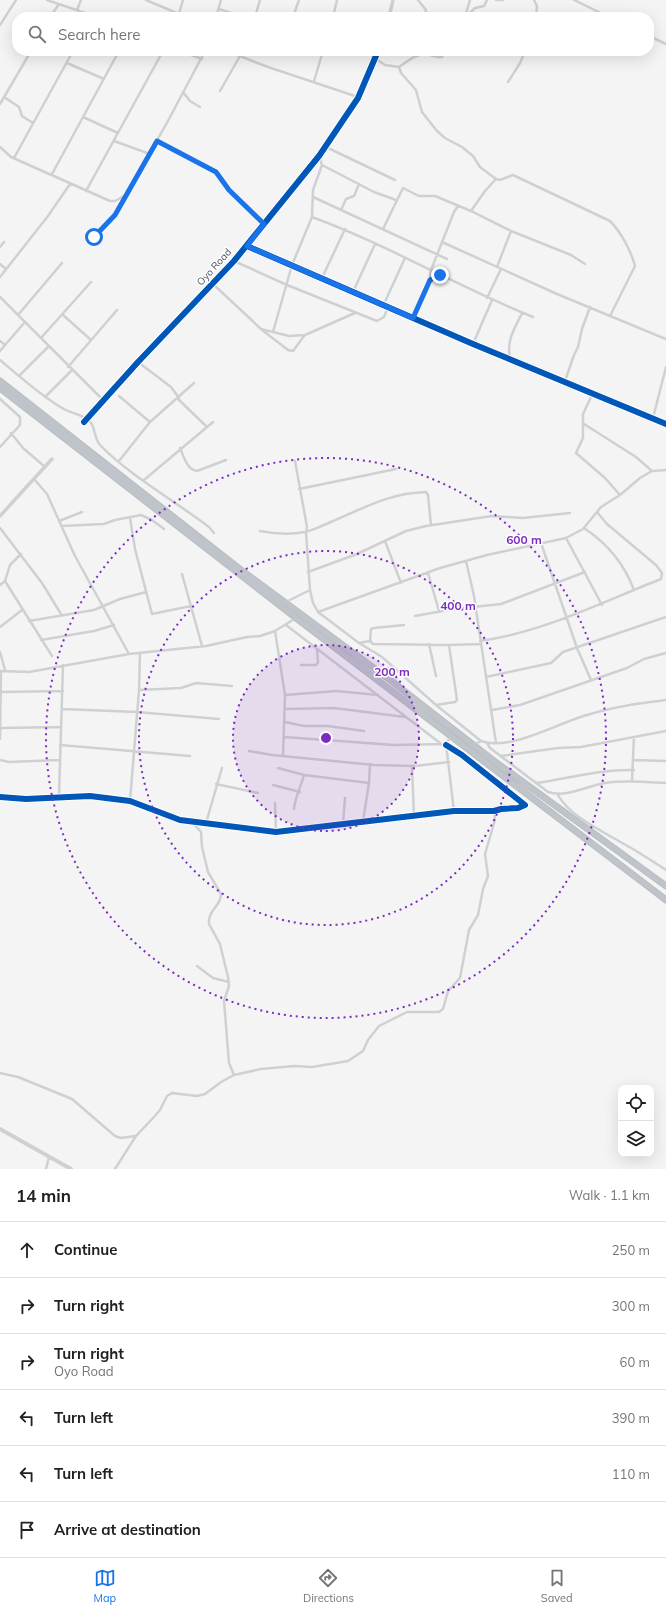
<!DOCTYPE html>
<meta charset="utf-8">
<style>
:root{--surface:#fff;--page:#f6f6f6;--text:#202124;--muted:#757577;--line:#e0e0e0;--accent:#1a73e8}
body{margin:0;font-family:Mulish,sans-serif;background:var(--page);color:var(--text)}
.controls{position:absolute;right:12px;bottom:12px;display:grid;overflow:hidden;border-radius:8px;box-shadow:0 4px 16px #0002}
.controls button{width:36px;height:36px;display:grid;place-items:center;padding:0;border:0;border-bottom:1px solid var(--line);background:var(--surface);color:var(--text);font:20px sans-serif}
.stop{position:absolute;width:12px;height:12px;margin:-9px;border:3px solid #1a73e8;border-radius:50%;background:#fff}
.stop.end{background:#1a73e8;border-color:#fff;box-shadow:0 1px 4px #0008}
.list{margin:0;padding:0;list-style:none}
h2{display:flex;justify-content:space-between;align-items:center;height:52px;margin:0;padding:0 16px;font-size:17px}
h2 small{font-size:13px;font-weight:400;color:var(--muted)}
.list li{display:grid;grid-template-columns:26px 1fr auto;gap:12px;align-items:center;box-sizing:border-box;height:56px;padding:0 16px;border-top:1px solid var(--line)}
.list b{display:block;font-size:15px;white-space:nowrap}
.list p{margin:0;font-size:13px;white-space:nowrap;color:var(--muted)}
.list em{font-size:13px;font-style:normal;color:var(--muted)}
.icon{flex:none;width:22px;height:22px;fill:none;stroke:currentColor;stroke-width:2;stroke-linecap:round;stroke-linejoin:round}
.map{position:relative;flex:none;width:666px;height:1169px;overflow:hidden}
.search{position:absolute;background:var(--surface);box-shadow:0 4px 16px #0002;left:12px;right:12px;top:12px;height:44px;display:flex;align-items:center;gap:10px;box-sizing:border-box;padding:0 14px;border-radius:16px;color:var(--muted);font-size:15px}
.sheet{height:388px;background:var(--surface)}
nav{display:flex;justify-content:space-around;align-items:center;box-sizing:border-box;height:56px;border-top:1px solid var(--line);background:var(--surface);font-size:11px;color:var(--muted)}
nav a{display:grid;justify-items:center;gap:2px}
nav .on{color:var(--accent)}
.map>svg:first-child{display:block}
.lines{fill:none;stroke-linecap:round;stroke-linejoin:round}
.motorway-casing{stroke:#b9bec3;stroke-width:7}
.minor{stroke:#ced0d2;stroke-width:2.5}
.tertiary{stroke:#ced0d2;stroke-width:3.5}
.secondary{stroke:#ced0d4;stroke-width:4}
.motorway{stroke:#bec4c9;stroke-width:5}
.cycleway-casing{stroke:#fff;stroke-width:8}
.cycleway{stroke:#0057b8;stroke-width:6}
.route{stroke:#1a73e8;stroke-width:5}
.ring{fill:none;stroke:#7b2cbf;stroke-width:2;stroke-dasharray:2 4}
.labels{text-anchor:middle;dominant-baseline:central;stroke-width:3;stroke-linejoin:round;paint-order:stroke}
.street-label{font-size:10px;fill:#4a5661;stroke:#fff}
.centre{fill:#7b2cbf;stroke:#fff;stroke-width:2}
.ring-label{font-size:12px;text-anchor:middle;font-weight:bold;fill:#7b2cbf;stroke:#fff;stroke-width:3;stroke-linejoin:round;paint-order:stroke}
</style>
<div class="map">
<svg width="666" height="1169" viewBox="0 0 666 1169">
<rect width="100%" height="100%" fill="#f4f4f4"/>
<g class="lines">
<defs>
<path id="motorway" d="M 0,381 L 241,570 L 390,680 L 494,761 L 666,886
M 0,388 L 296,618 L 666,900"/>
</defs>
<use href="#motorway" class="motorway-casing"/>
<path class="minor" d="M 47,0 L 97,17
M 146,0 L 179,14
M 418,0 L 426,10 L 424,17
M 496,0 L 503,0
M 534,0 L 537,6 L 536,17
M 574,0 L 609,17
M 219,9 L 243,17
M 77,10 L 81,0
M 50,17 L 59,4
M 178,17 L 183,0
M 216,17 L 221,0
M 255,17 L 260,0
M 293,17 L 299,0
M 333,17 L 337,0
M 465,17 L 470,0
M 466,17 L 475,8 L 484,6 L 487,0
M 0,25 L 16,0
M 649,36 L 666,44
M 181,51 L 202,59
M 227,51 L 268,67 L 358,97
M 416,51 L 424,53
M 376,59 L 385,65 L 399,67 L 401,73 L 416,90 L 422,112 L 437,131 L 445,138 L 462,147 L 473,156 L 480,167 L 496,179 L 500,180 L 513,175 L 610,221 C 621,232 631,251 635,266 L 610,316
M 67,63 L 104,79
M 399,67 C 406,62 417,53 426,54 C 432,55 436,58 442,57 L 444,51
M 314,81 L 323,51
M 508,82 L 520,63 L 525,51
M 220,91 L 240,56
M 183,92 L 190,101 L 200,107
M 4,97 L 19,107 L 22,116 L 33,123
M 0,104 L 31,51
M 83,117 L 118,133
M 114,141 L 150,154
M 157,141 L 216,172 L 229,190 L 264,224
M 0,147 L 11,157 L 110,201 L 115,201 L 126,195
M 326,147 L 395,180
M 14,158 L 73,51
M 322,165 L 374,192 L 396,200
M 52,174 L 119,51
M 86,191 L 163,51
M 313,197 L 447,259
M 341,210 L 346,199 L 354,196 L 359,184
M 471,211 L 485,191 L 496,179
M 312,217 C 388,245 458,287 533,317
M 383,229 L 403,188 L 419,196 L 435,196 L 471,211 L 511,231 L 571,255 L 585,264
M 94,237 L 115,215 L 169,119 L 205,51
M 442,242 L 557,294 L 666,339
M 247,246 L 473,344 L 666,424
M 0,247 L 4,242
M 234,261 L 287,285 L 377,321 L 384,317 L 388,307
M 0,264 L 6,269
M 497,267 L 511,231
M 0,277 L 48,216 L 70,184
M 322,278 L 345,229
M 430,280 L 440,275
M 213,284 L 261,329 L 289,336 L 305,335 L 355,313
M 353,292 L 375,244
M 0,297 L 103,400
M 487,298 L 501,269
M 383,306 L 405,258
M 18,315 L 62,263
M 63,315 L 91,340
M 413,317 L 430,280 L 431,270 L 454,212 L 458,206
M 262,330 L 288,350 L 293,351 L 304,336
M 273,332 L 292,265 L 312,217 L 313,190 L 322,165 L 319,156
M 41,338 L 91,282
M 0,341 L 5,345 L 0,351
M 473,344 L 492,300
M 5,345 L 25,322
M 510,358 C 506,340 515,328 522,313
M 0,360 C 20,377 40,395 62,408 C 70,413 80,414 87,419 C 96,424 93,437 100,445 C 130,476 175,501 209,527 L 214,533
M 138,362 L 171,387 L 179,398
M 68,367 L 117,310
M 19,376 L 49,346
M 565,381 L 574,355 L 578,347 L 582,329 L 590,307
M 593,393 L 583,414 L 583,438 L 576,453 L 605,478 L 620,495
M 119,396 L 150,422
M 45,397 L 72,370
M 0,399 L 20,417 L 20,425 L 0,447
M 178,399 L 207,427
M 653,418 L 666,367
M 584,424 L 636,457 L 652,471
M 11,433 L 23,448 L 45,467
M 180,448 C 184,457 187,470 197,471 L 226,460
M 119,461 L 150,422 L 194,383
M 295,461 L 307,527 L 306,532 L 310,590 L 313,603 L 318,612 L 359,643 L 382,657 L 436,705 L 481,741 L 474,745
M 34,479 L 47,494 L 75,556 L 129,654
M 144,480 L 213,422
M 299,489 L 396,469
M 130,518 L 135,549 L 152,614 L 191,606
M 59,521 L 82,512
M 61,526 L 104,524 L 115,520 L 141,515 L 152,520 L 164,529
M 0,528 L 42,583 L 61,614
M 584,528 C 608,544 624,563 634,590
M 260,531 C 275,534 290,535 305,532 C 314,530 323,525 331,522 C 364,508 389,493 426,492 L 428,495 L 431,525
M 566,538 L 602,605
M 385,541 L 401,583
M 541,543 L 577,648 L 591,680
M 466,561 L 474,596 L 496,743
M 308,572 L 357,554 L 406,531 L 426,526 L 492,516 L 523,518 L 570,513
M 428,573 L 439,611
M 182,574 L 202,646
M 5,581 L 52,656
M 0,585 L 5,581 L 10,565 L 21,554
M 286,602 L 310,590
M 318,612 L 440,568 L 487,555 L 566,538 L 583,529 L 601,507 L 620,495 L 640,478 L 652,471 L 666,470
M 415,616 L 454,609 L 501,604 L 585,572
M 29,621 L 94,610 L 120,599 L 146,592
M 286,625 L 440,743
M 0,627 L 22,610
M 275,631 L 285,695 L 283,756
M 41,640 L 94,631 L 114,625
M 370,641 L 371,629 L 374,628 L 404,625
M 480,641 C 544,632 602,602 661,579 L 662,573 L 656,565 L 607,524 L 597,512
M 359,643 L 370,641 L 373,644 L 449,645 L 481,644
M 429,644 L 436,676
M 0,652 L 5,670
M 301,665 L 316,665 L 318,662 L 317,650
M 0,671 L 29,672 L 129,654 L 206,646 L 247,637 L 260,636 L 275,631 L 296,618
M 486,677 L 551,663 L 563,652 L 666,617
M 139,690 L 181,688 L 196,683 L 232,686
M 1,692 L 63,691
M 285,695 L 336,691 L 378,695
M 436,705 L 455,702 L 457,700 L 449,645
M 62,709 L 137,712 L 219,719
M 286,709 L 334,708 L 405,717
M 492,710 L 520,705 L 627,668 L 644,659 L 666,653
M 285,722 L 304,726 L 328,726 L 364,731
M 1,728 L 61,727
M 451,736 L 446,744 L 454,811
M 284,737 L 394,745 L 446,744
M 0,739 L 1,671
M 481,741 C 509,752 560,722 587,715 C 613,707 639,703 666,700
M 487,743 L 490,748 L 548,792 C 567,798 586,786 605,783 C 626,780 645,782 666,783
M 60,745 L 190,756
M 249,751 L 272,755 L 374,765 L 415,766 L 449,762
M 501,756 L 558,748 L 581,747 L 666,731
M 0,760 L 9,762 L 59,760
M 634,760 L 666,761
M 412,766 L 414,816
M 278,768 L 304,775 L 369,783
M 632,780 L 634,737
M 537,783 C 569,778 602,769 634,770
M 216,784 L 258,793
M 273,785 L 300,792
M 558,795 C 570,817 604,832 624,844 C 639,852 652,861 666,870
M 59,796 L 63,665
M 0,797 L 26,799 L 90,796 L 130,801 L 180,820 L 276,832 L 454,811 L 494,811 L 501,809 L 518,808 L 525,805 L 462,755 L 446,745
M 130,801 L 139,690 L 140,653
M 275,803 L 276,832
M 294,809 C 295,797 301,786 304,775
M 363,821 L 369,783 L 370,764
M 206,823 L 222,768
M 343,824 L 345,798
M 197,966 L 213,978 L 229,982
M 0,1073 L 18,1077 L 72,1099 L 115,1136 L 121,1138 L 135,1136
M 234,1075 L 261,1069 L 294,1066 L 312,1067 L 348,1061 L 363,1051 L 368,1040 L 379,1026 L 407,1012 L 439,1012 L 443,1009 L 448,991 L 460,978 L 469,930 L 478,915 L 483,889 L 488,876 L 485,854 L 495,820 L 494,811
M 46,1169 L 49,1157
M 115,1169 L 136,1136 L 154,1117 L 160,1110 L 167,1096 L 172,1093 L 197,1096 L 205,1094 L 221,1082 L 234,1075 L 229,1063 L 224,1001 L 229,986 L 228,977 L 220,944 L 209,924 C 208,909 221,907 221,894 L 208,872 L 202,847 L 201,832 L 192,822"/>
<path class="tertiary" d="M 389,17 L 393,0
M 84,422 L 138,362 L 234,261 L 319,156 L 358,98 L 378,51
M 0,516 L 52,459"/>
<path class="secondary" d="M 0,1129 L 71,1169"/>
<use href="#motorway" class="motorway"/>
<defs>
<path id="cycleway" d="M 247,246 L 473,344 L 666,424
M 84,422 L 138,362 L 234,261 L 319,156 L 358,98 L 378,51
M 0,797 L 26,799 L 90,796 L 130,801 L 180,820 L 276,832 L 454,811 L 494,811 L 501,809 L 518,808 L 525,805 L 462,755 L 446,745"/>
</defs>
<use href="#cycleway" class="cycleway-casing"/>
<use href="#cycleway" class="cycleway"/>
</g>
<g class="lines">
<path class="route" d="M 94,237 L 115,215 L 157,141 L 216,172 L 229,190 L 264,224 L 247,246 L 413,318 L 430,280 L 440,275"/>
</g>
<circle cx="326" cy="738" r="93" fill="#7b2cbf" fill-opacity=".12"/>
<g class="ring">
<circle cx="326" cy="738" r="93"/>
<circle cx="326" cy="738" r="187"/>
<circle cx="326" cy="738" r="280"/>
</g>
<g class="labels">
<g class="street-label">
<text transform="translate(214 267) rotate(-48)">Oyo Road</text>
</g>
</g>
<circle cx="326" cy="738" r="6" class="centre"/>
<g class="ring-label">
<text x="524" y="544">600 m</text>
<text x="458" y="610">400 m</text>
<text x="392" y="676">200 m</text>
</g>
</svg>
<div class="controls">
<button><svg class="icon" aria-label="locate" viewBox="0 0 24 24"><circle cx="12" cy="12" r="6"/><path d="M12 2v4M12 18v4M2 12h4M18 12h4"/></svg></button>
<button><svg class="icon" aria-label="layers" viewBox="0 0 24 24"><path d="M12 4l9 5-9 5-9-5zM3 14l9 5 9-5"/></svg></button>
</div>
<div class="stop" style="left:94px;top:237px"></div>
<div class="stop end" style="left:440px;top:275px"></div>
<div class="search"><svg class="icon" aria-label="search" viewBox="0 0 24 24"><circle cx="10" cy="10" r="6"/><path d="M15 15l6 6"/></svg>Search here</div>
</div>
<section class="sheet">
<h2>14 min<small>Walk · 1.1 km</small></h2>
<ul class="list">
<li><svg class="icon" aria-label="ahead" viewBox="0 0 24 24"><path d="M12 20V5M6 11l6-6 6 6"/></svg><div><b>Continue</b></div><em>250 m</em></li>
<li><svg class="icon" aria-label="right" viewBox="0 0 24 24"><path d="M7 20v-9h11M14 6l5 5-5 5"/></svg><div><b>Turn right</b></div><em>300 m</em></li>
<li><svg class="icon" aria-label="right" viewBox="0 0 24 24"><path d="M7 20v-9h11M14 6l5 5-5 5"/></svg><div><b>Turn right</b><p>Oyo Road</p></div><em>60 m</em></li>
<li><svg class="icon" aria-label="left" viewBox="0 0 24 24"><path d="M17 20v-9H6M10 6l-5 5 5 5"/></svg><div><b>Turn left</b></div><em>390 m</em></li>
<li><svg class="icon" aria-label="left" viewBox="0 0 24 24"><path d="M17 20v-9H6M10 6l-5 5 5 5"/></svg><div><b>Turn left</b></div><em>110 m</em></li>
<li><svg class="icon" aria-label="arrive" viewBox="0 0 24 24"><path d="M6 21V4h12l-3 4 3 4H6"/></svg><div><b>Arrive at destination</b></div></li>
</ul>
</section>
<nav>
<a class="on"><svg class="icon" aria-label="map" viewBox="0 0 24 24"><path d="M3 6l6-2 6 2 6-2v14l-6 2-6-2-6 2zM9 4v14M15 6v14"/></svg>Map</a>
<a><svg class="icon" aria-label="directions" viewBox="0 0 24 24"><path d="M12 3l9 9-9 9-9-9zM9 14v-3h6M13 9l2 2-2 2"/></svg>Directions</a>
<a><svg class="icon" aria-label="saved" viewBox="0 0 24 24"><path d="M7 4h10v16l-5-4-5 4z"/></svg>Saved</a>
</nav>
